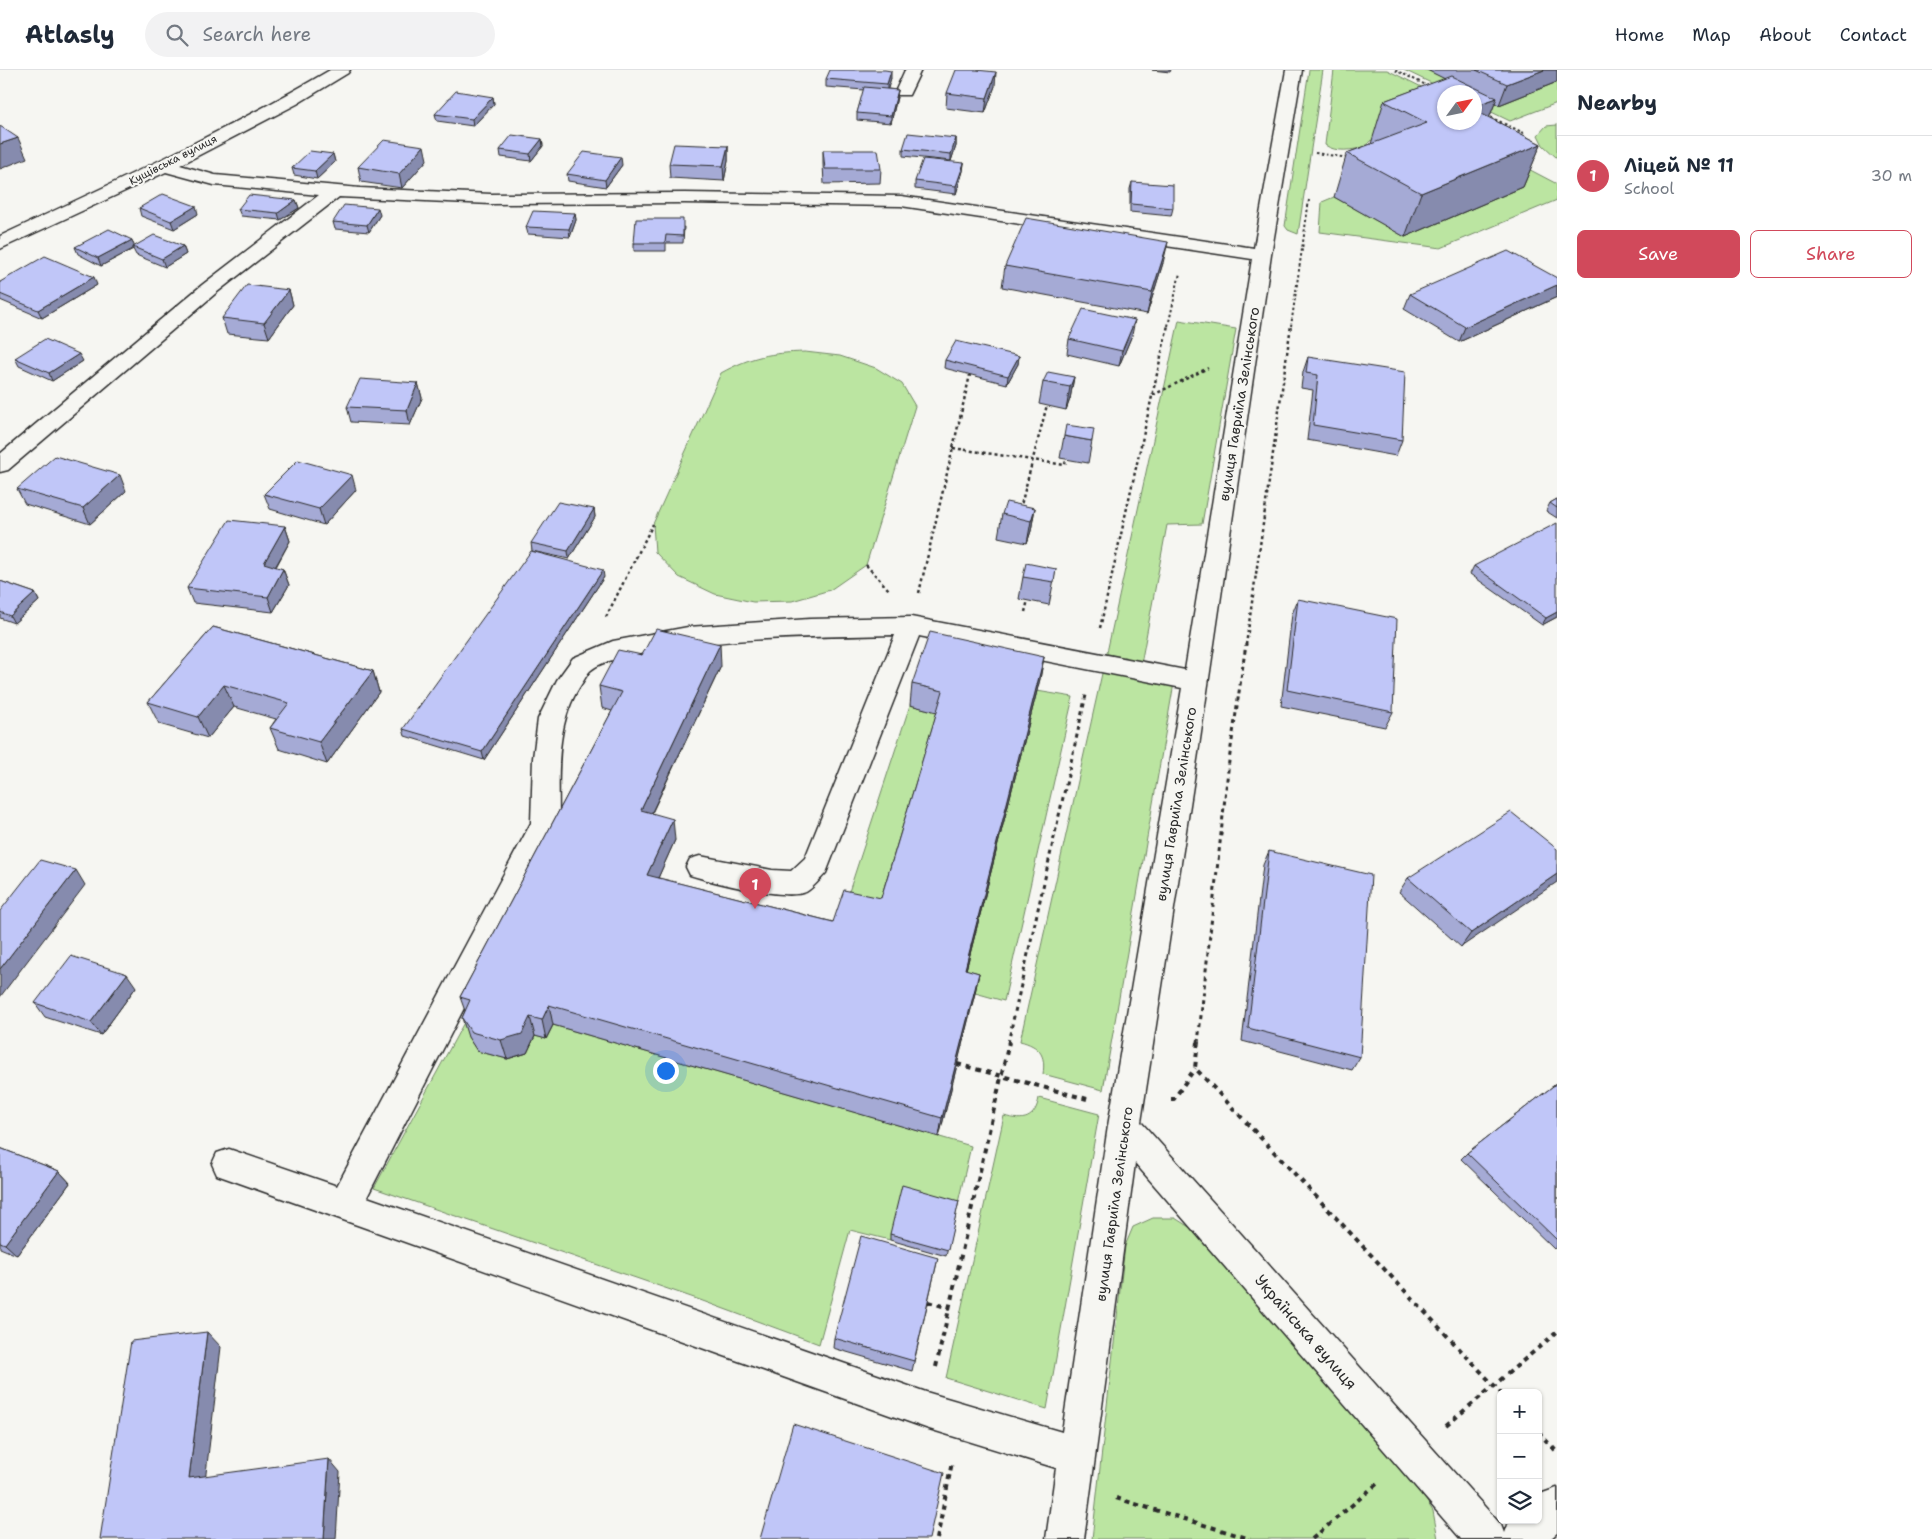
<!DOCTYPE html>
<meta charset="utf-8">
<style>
:root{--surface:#fff;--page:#f2f2f3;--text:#1f2937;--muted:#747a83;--line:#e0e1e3;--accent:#d1495b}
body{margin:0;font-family:"Shantell Sans",sans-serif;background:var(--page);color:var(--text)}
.controls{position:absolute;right:15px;bottom:15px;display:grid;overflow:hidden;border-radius:8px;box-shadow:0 1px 4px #0004}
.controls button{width:45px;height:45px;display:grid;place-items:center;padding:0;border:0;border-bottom:1px solid var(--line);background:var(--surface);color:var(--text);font:25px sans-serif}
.compass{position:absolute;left:1437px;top:15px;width:45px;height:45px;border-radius:50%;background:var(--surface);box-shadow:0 1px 4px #0004;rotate:57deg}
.you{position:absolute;left:665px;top:1000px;width:18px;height:18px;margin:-12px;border:4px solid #fff;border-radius:50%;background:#1a73e8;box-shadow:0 0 0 8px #1a73e833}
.badge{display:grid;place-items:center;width:32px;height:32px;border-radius:50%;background:var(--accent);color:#fff;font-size:16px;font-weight:700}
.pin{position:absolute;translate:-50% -41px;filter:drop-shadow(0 1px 2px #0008)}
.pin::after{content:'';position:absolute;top:26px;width:18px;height:15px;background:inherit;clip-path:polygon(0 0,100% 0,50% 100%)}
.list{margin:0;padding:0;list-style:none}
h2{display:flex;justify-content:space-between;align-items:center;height:65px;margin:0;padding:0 20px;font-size:21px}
h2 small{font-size:16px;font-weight:400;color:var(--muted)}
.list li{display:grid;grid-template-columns:32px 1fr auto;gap:15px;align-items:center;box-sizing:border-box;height:80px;padding:0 20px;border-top:1px solid var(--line)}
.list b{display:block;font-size:19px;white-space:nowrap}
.list p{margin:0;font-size:16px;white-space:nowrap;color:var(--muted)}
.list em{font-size:16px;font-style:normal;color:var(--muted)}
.actions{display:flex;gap:10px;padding:15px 20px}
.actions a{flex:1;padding:11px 0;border:1px solid var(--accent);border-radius:8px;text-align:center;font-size:18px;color:var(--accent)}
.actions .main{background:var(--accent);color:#fff}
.icon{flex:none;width:28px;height:28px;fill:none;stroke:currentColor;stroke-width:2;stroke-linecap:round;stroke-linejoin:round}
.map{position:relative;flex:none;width:1557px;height:1469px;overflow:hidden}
header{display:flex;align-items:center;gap:30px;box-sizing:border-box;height:70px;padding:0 25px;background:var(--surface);border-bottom:1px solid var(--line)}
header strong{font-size:24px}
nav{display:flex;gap:28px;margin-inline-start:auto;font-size:18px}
.search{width:350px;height:45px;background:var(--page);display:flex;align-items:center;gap:12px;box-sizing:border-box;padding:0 18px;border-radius:28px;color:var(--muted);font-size:19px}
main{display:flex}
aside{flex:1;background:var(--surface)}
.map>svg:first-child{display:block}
.green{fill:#bbe5a1;stroke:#738866}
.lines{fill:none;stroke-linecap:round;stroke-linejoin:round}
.minor-casing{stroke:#2b2b2b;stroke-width:3}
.path-far3{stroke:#2b2b2b;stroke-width:2;stroke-dasharray:2.5 2.5;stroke-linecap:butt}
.path-far2{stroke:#2b2b2b;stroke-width:2.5;stroke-dasharray:3 3;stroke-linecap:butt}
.path-far1{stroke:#2b2b2b;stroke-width:3;stroke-dasharray:4 4;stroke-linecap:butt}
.path{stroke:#2b2b2b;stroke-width:4;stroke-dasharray:5 5;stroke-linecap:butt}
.minor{fill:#f6f6f2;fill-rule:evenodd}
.wall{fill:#a5aad5;stroke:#2b2b2b}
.shaded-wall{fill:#868bae;stroke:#2b2b2b}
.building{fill:#c0c6f8;stroke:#2b2b2b}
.labels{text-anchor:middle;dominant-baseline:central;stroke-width:4.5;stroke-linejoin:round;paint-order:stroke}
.far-street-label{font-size:11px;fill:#2b2b2b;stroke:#f6f6f2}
.street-label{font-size:14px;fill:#2b2b2b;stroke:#f6f6f2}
.near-street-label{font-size:16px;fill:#2b2b2b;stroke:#f6f6f2}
</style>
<header>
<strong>Atlasly</strong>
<div class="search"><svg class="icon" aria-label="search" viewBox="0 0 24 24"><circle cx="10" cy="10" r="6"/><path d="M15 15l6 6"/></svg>Search here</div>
<nav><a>Home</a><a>Map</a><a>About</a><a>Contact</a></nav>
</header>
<main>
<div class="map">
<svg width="1557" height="1469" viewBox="0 0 1557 1469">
<rect width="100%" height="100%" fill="#f6f6f2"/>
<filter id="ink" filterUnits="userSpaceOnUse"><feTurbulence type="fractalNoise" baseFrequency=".02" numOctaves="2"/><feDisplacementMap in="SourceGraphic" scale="10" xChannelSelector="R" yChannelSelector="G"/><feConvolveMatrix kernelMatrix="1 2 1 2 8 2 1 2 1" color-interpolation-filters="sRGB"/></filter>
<g filter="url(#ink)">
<path class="green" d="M 1309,0 L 1323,0 L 1298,164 L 1288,160 L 1285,156 Z
M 1334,0 L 1387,0 L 1444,28 L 1444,52 L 1474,52 L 1480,71 L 1431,47 L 1370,71 L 1365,77 C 1353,80 1336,83 1325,75 Z
M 1404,0 L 1427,0 L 1473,22 L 1450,22 Z
M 1557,12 L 1557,33 L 1510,51 L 1475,34 L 1474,23 Z
M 1557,55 L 1557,88 L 1543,75 L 1538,65 L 1546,56 Z
M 1517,93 L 1557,114 L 1557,130 L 1441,178 L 1320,162 L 1322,132 L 1334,127 L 1405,167 Z
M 1179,250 L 1236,259 L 1202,454 L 1167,455 L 1141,594 L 1106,587 Z
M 805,282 L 840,286 L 876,298 L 902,314 L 915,336 L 866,495 L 830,520 L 792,531 L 753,532 L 715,524 L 679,507 L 655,482 L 653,454 L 721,303 C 752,286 770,283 805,282 Z
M 1103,599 L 1174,613 L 1103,1020 L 1043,1004 C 1046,984 1039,976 1020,971 Z
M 1037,621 L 1073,627 L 1004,931 L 961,919 Z
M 910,635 L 941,643 L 879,848 L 843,840 Z
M 467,947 L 468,967 L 477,981 L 507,989 L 527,983 L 535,966 L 546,969 L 553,955 L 971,1076 L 957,1137 L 902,1121 L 890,1170 L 850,1160 L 819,1274 L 700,1230 L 374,1118 Z
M 1039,1028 L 1099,1044 L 1047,1339 L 946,1308 L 1004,1046 C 1024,1052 1035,1049 1039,1028 Z
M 1153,1148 L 1175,1148 L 1194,1160 L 1417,1416 L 1433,1441 L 1438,1469 L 1092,1469 L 1125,1176 L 1133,1157 Z"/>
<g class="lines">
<defs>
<path id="minor" d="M 330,0 L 350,0 L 348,3 L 297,34 L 180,95 L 215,105 L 360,118 L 491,124 L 685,123 L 901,126 L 1254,178 L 1286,0 L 1302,0 L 1271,185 L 1198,683 L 1141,1052 L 1501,1455 L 1504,1463 L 1507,1455 L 1513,1450 L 1538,1450 L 1538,1428 L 1543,1423 L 1557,1418 L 1557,1463 L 1550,1469 L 1461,1469 L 1135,1093 L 1084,1469 L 1046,1469 L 1056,1398 L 926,1358 L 217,1105 L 212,1094 L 217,1083 L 229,1079 L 337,1116 L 531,753 L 533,688 L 538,649 L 557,610 L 573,588 L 613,571 L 688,557 L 810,549 L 911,547 L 1185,600 L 1252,189 L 901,136 L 685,133 L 491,134 L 339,127 L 216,223 L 8,400 L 0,402 L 0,384 L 202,215 L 319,125 L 214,115 L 166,102 L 0,179 L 0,166 C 112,114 224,62 330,0 ZM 895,565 L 805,788 L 791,801 L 772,800 L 700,786 L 690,789 L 686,797 L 690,805 C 712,812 786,831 806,822 C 813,818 820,809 826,803 L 919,566 L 1182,618 L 1108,1056 L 1062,1362 L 926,1322 L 367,1127 L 559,753 C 559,705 554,654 582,613 C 585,609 587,603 591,600 C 603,590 629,586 645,583 C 727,567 812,567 895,565 Z
M 905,0 L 921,0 L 909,25 L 897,25 L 895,22 Z"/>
</defs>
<use href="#minor" class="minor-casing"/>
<path class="path-far3" d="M 1395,0 L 1430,17
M 1486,45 L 1524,63
M 1315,83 L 1349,88
M 1168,256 L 1180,203
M 1291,256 L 1309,130"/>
<path class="path-far2" d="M 1153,325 L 1208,298
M 953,378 L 1065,395 L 1066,389
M 1020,439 L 1047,335
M 866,495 L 890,521
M 919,523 L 970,305
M 1025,542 L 1028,530
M 606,547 L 653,454
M 1100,558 L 1168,255
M 1246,575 L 1291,255"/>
<path class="path-far1" d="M 1008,973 L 1086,625
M 1198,973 L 1229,691 L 1246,574"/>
<path class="path" d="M 1198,972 L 1195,998 L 1501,1323
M 957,994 L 1087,1029
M 1171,1029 L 1174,1029 L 1195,998
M 928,1232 L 950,1238
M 936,1297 L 1009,972
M 1446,1356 L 1557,1262
M 1538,1362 L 1557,1382
M 1116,1428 L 1250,1469
M 937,1469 L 952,1392
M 1312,1469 L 1378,1413"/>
<use href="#minor" class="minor"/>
</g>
<path class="wall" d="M 1152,0 L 1171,0 L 1170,2 Z
M 1427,0 L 1557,0 L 1557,12 L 1499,35 L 1495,33 L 1489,48 L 1541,74 L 1523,117 L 1405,167 L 1334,127 L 1347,83 L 1371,74 L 1384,31 L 1445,9 Z
M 891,8 L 887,19 L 898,20 L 897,27 L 891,53 L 857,50 L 857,43 L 864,20 L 826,17 L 826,9 Z
M 995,16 L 985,43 L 946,38 L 947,23 Z
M 493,27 L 494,34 L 473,56 L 437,51 L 435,44 Z
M 956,68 L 956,76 L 951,91 L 903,86 L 903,79 Z
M 542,69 L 543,76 L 531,91 L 501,87 L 500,80 Z
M 728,76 L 728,91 L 724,111 L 670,108 L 669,94 Z
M 823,80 L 881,99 L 880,113 L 824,114 L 823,94 Z
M 333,84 L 335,92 L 317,109 L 294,105 L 292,98 Z
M 427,90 L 402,118 L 361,112 L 358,97 Z
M 964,93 L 963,101 L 956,124 L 915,119 L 915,111 Z
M 622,95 L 606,117 L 568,111 L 567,104 Z
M 1132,112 L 1173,138 L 1171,146 L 1130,142 L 1130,119 Z
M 296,130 L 299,138 L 280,150 L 241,146 L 238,139 Z
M 139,138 L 198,144 L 174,159 L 141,146 Z
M 575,143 L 576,150 L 570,167 L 528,164 L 526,157 Z
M 380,145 L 369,162 L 335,159 L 333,152 Z
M 684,157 L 683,173 L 666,173 L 666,181 L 634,181 L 634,173 Z
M 183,176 L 186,184 L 165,197 L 136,185 L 133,179 L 101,196 L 78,184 L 75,177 Z
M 1163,193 L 1147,244 L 1002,217 L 1005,196 Z
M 1557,208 L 1557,227 L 1459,272 L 1404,239 L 1410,224 Z
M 0,212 L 97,215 L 42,248 L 0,230 Z
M 289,220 L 293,235 L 269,268 L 227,264 L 222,248 Z
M 1132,265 L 1119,296 L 1067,284 L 1069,269 Z
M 1019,286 L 1018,294 L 1007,314 L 944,298 L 945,290 Z
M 1308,287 L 1402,370 L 1396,386 L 1307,370 L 1313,320 L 1301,318 L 1303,302 Z
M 15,288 L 83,291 L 52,311 L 19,296 Z
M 1074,307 L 1070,329 L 1066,340 L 1039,334 L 1043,312 Z
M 418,313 L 422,328 L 410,355 L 351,352 L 347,337 Z
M 1064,366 L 1092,371 L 1088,393 L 1060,388 Z
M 17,419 L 126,421 L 90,454 L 25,434 Z
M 356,420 L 324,455 L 270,439 L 264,424 Z
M 1557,429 L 1557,448 L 1546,441 L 1550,433 Z
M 1035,438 L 1031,461 L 1027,473 L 998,467 L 1002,444 Z
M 594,439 L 595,447 L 569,489 L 532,481 L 531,473 Z
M 285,456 L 290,471 L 276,497 L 283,499 L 289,515 L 273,542 L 193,533 L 187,518 Z
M 1474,496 L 1557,547 L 1542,555 L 1470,504 Z
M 1056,499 L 1049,535 L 1019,529 L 1023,507 Z
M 604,507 L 484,690 L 405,666 L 403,659 Z
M 0,511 L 35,523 L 39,531 L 14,553 L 0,548 Z
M 1298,529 L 1393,642 L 1385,657 L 1281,636 L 1292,544 Z
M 213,557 L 373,601 L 379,622 L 327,694 L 279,679 L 270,658 L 276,649 L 234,637 L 208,668 L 159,654 L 148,632 Z
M 642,585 L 721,596 L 652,743 L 675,770 L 658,808 L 833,852 L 881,828 L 937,642 L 910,635 L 912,614 L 1044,587 L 1040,609 L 966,900 L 979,903 L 975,923 L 939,1067 L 553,955 L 546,969 L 535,966 L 527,983 L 507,989 L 477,981 L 468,967 L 462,948 L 465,941 L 460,927 L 612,641 L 602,638 L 599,616 Z
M 1557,779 L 1461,877 L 1399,822 L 1408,808 Z
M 1269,781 L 1360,987 L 1352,1000 L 1242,971 L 1263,795 Z
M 136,917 L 101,965 L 45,947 L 35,933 Z
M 1557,1013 L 1557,1176 L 1554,1179 L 1461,1089 L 1467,1083 Z
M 0,1078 L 59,1101 L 70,1113 L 17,1185 L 0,1178 Z
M 959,1131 L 946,1186 L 890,1170 L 890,1164 Z
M 938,1188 L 912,1301 L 833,1278 L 834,1268 Z"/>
<path class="shaded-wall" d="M 1544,0 L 1557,0 L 1557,12 L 1499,35 L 1507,14 Z
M 891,1 L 891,8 L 887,22 L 887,14 Z
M 996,2 L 995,16 L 985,43 L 987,28 Z
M 898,20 L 897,27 L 891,53 L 891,46 Z
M 493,27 L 494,34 L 473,56 L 472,49 Z
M 1497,28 L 1480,71 L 1474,52 L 1474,36 Z
M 18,68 L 27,88 L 0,99 L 0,74 Z
M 956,68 L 956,76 L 951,91 L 951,84 Z
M 542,69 L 543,76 L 531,91 L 530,84 Z
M 1541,74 L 1523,117 L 1405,167 L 1421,123 Z
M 424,76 L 427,90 L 402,118 L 399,104 Z
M 728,76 L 728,91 L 724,111 L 723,96 Z
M 333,84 L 335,92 L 317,109 L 315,101 Z
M 621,87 L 622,95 L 606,117 L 605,110 Z
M 964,93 L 963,101 L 956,124 L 956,116 Z
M 296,130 L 299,138 L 280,150 L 278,143 Z
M 196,136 L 198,144 L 174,159 L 171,151 Z
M 378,138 L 380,145 L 369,162 L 367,155 Z
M 575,143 L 576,150 L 570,167 L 569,159 Z
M 132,170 L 135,178 L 133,177 L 133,179 L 101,196 L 98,188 Z
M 1168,172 L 1163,193 L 1147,244 L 1152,222 Z
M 183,176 L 186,184 L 165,197 L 162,189 Z
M 94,207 L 97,215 L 42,248 L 38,240 Z
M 1557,215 L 1557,227 L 1459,272 L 1465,257 Z
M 289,220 L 293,235 L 269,268 L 264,253 Z
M 1135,250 L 1132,265 L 1119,296 L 1122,281 Z
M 79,284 L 83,291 L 52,311 L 49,303 Z
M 1019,286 L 1018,294 L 1007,314 L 1008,306 Z
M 1074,307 L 1070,329 L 1066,340 L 1070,317 Z
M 418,313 L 422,328 L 410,355 L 407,340 Z
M 120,405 L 126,421 L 90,454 L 83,438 Z
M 352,405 L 356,420 L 324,455 L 319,439 Z
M 1035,438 L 1031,461 L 1027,473 L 1031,451 Z
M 594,439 L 595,447 L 569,489 L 568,481 Z
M 285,456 L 290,471 L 269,508 L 264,493 Z
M 283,499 L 289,515 L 273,542 L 268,527 Z
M 603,500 L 604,507 L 484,690 L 482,682 Z
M 35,523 L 39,531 L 14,553 L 10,546 Z
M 1557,542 L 1557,547 L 1542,555 L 1546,548 Z
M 720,574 L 721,596 L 643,761 L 641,740 Z
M 1044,587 L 1040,609 L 961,919 L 965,899 Z
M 373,601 L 379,622 L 327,694 L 319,672 Z
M 224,615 L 234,637 L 208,668 L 198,647 Z
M 673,749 L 675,770 L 650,826 L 647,805 Z
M 76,800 L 85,815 L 0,927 L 0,899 Z
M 1557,804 L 1557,812 L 1461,877 L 1471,863 Z
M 979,903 L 975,923 L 939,1067 L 942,1048 Z
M 127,904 L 136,917 L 101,965 L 91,952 Z
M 549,935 L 553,955 L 546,969 L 542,950 Z
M 530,947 L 535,966 L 527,983 L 507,989 L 501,970 Z
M 59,1101 L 70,1113 L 17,1185 L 5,1174 Z
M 207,1262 L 221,1277 L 204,1420 L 189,1408 Z
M 329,1389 L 340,1402 L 336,1469 L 324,1469 Z"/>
<path class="building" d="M 830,0 L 885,0 L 891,1 L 887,14 L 826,9 Z
M 956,0 L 976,0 L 996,2 L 987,28 L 947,23 Z
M 1476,0 L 1544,0 L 1507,14 Z
M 1451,6 L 1497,28 L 1474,36 L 1474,22 L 1444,22 L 1444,52 L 1474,52 L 1474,40 L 1541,74 L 1421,123 L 1347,83 L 1427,53 L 1384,31 Z
M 864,17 L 898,20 L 891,46 L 857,43 Z
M 456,21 L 493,27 L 472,49 L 435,44 Z
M 0,56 L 18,68 L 0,74 Z
M 908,63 L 956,68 L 951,84 L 903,79 Z
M 512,65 L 542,69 L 530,84 L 500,80 Z
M 384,70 L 424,76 L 399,104 L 358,97 Z
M 674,74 L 728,76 L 723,96 L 669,94 Z
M 823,80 L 878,80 L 881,99 L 825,99 Z
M 310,81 L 333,84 L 315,101 L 292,98 Z
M 584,82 L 621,87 L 605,110 L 567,104 Z
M 923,89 L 964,93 L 956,116 L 915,111 Z
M 1132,112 L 1173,115 L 1173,138 L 1131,134 Z
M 163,124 L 196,136 L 171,151 L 139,138 Z
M 249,125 L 296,130 L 278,143 L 238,139 Z
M 344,135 L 378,138 L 367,155 L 333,152 Z
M 533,141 L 575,143 L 569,159 L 526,157 Z
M 1026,148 L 1168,172 L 1152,222 L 1005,196 Z
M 636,149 L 683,149 L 683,166 L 666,165 L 665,173 L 634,173 Z
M 109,159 L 132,170 L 98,188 L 75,177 Z
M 154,165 L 183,176 L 162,189 L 133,177 Z
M 1508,181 L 1557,208 L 1557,215 L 1465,257 L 1410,224 Z
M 45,186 L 94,207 L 38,240 L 0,224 L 0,212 Z
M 247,215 L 289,220 L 264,253 L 222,248 Z
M 1083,239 L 1135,250 L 1122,281 L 1069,269 Z
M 45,269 L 79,284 L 49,303 L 15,288 Z
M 956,271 L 1019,286 L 1008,306 L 945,290 Z
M 1308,287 L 1405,302 L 1402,370 L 1313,355 L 1318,305 L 1306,303 Z
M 1048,302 L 1074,307 L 1070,317 L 1043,312 Z
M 360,309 L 418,313 L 407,340 L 347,337 Z
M 1066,355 L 1094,359 L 1092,371 L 1064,366 Z
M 55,386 L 120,405 L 83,438 L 17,419 Z
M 298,390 L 352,405 L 319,439 L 264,424 Z
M 1557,429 L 1557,438 L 1550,433 Z
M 558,432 L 594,439 L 568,481 L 531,473 Z
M 1006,432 L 1035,438 L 1031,451 L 1002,444 Z
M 229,450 L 285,456 L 264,493 L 283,499 L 268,527 L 187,518 Z
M 1557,453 L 1557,542 L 1546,548 L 1474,496 Z
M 531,481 L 603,500 L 482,682 L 403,659 Z
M 1026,493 L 1056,499 L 1054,512 L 1023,507 Z
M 0,511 L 35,523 L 10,546 L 0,542 Z
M 1298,529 L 1397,549 L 1393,642 L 1287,620 Z
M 213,557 L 373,601 L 319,672 L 270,658 L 289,633 L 224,615 L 198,647 L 148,632 Z
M 656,559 L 720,574 L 641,740 L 673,749 L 647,805 L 833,852 L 844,820 L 881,828 L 943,621 L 912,614 L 930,562 L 1044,587 L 965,899 L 979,903 L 942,1048 L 549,935 L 542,950 L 530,947 L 522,964 L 501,970 L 471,962 L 462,948 L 470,930 L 460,927 L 622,622 L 599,616 L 618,580 L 642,585 Z
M 1511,742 L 1557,779 L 1557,804 L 1471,863 L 1408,808 Z
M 1269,781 L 1371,805 L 1360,987 L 1248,958 Z
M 40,790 L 76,800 L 0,899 L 0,841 Z
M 71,886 L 127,904 L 91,952 L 35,933 Z
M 1557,1013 L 1557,1170 L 1467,1083 Z
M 0,1078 L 59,1101 L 5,1174 L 0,1172 Z
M 902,1115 L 959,1131 L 948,1180 L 890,1164 Z
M 861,1166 L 938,1188 L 914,1291 L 834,1268 Z
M 207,1262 L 189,1408 L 329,1389 L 324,1469 L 100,1469 L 131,1271 Z
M 793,1354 L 944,1403 L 929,1469 L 760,1469 Z"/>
</g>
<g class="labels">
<g class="far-street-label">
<text transform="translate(173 90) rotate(-27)">Кущівська вулиця</text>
</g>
<g class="street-label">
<text transform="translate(1239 334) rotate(-81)">вулиця Гавриїла Зелінського</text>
<text transform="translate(1176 734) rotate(-81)">вулиця Гавриїла Зелінського</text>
<text transform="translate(1114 1134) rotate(-82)">вулиця Гавриїла Зелінського</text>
</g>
<g class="near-street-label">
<text transform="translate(1306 1262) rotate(49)">Українська вулиця</text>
</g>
</g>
</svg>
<div class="controls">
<button>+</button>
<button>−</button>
<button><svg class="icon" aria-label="layers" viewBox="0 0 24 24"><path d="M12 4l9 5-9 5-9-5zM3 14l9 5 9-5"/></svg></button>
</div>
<svg class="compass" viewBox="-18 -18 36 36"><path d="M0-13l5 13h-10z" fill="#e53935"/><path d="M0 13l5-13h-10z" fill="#747a83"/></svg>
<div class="you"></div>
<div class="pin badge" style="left:755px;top:839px">1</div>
</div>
<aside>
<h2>Nearby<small></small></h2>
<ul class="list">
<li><span class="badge">1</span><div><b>Ліцей № 11</b><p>School</p></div><em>30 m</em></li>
</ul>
<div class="actions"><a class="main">Save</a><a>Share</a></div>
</aside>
</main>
